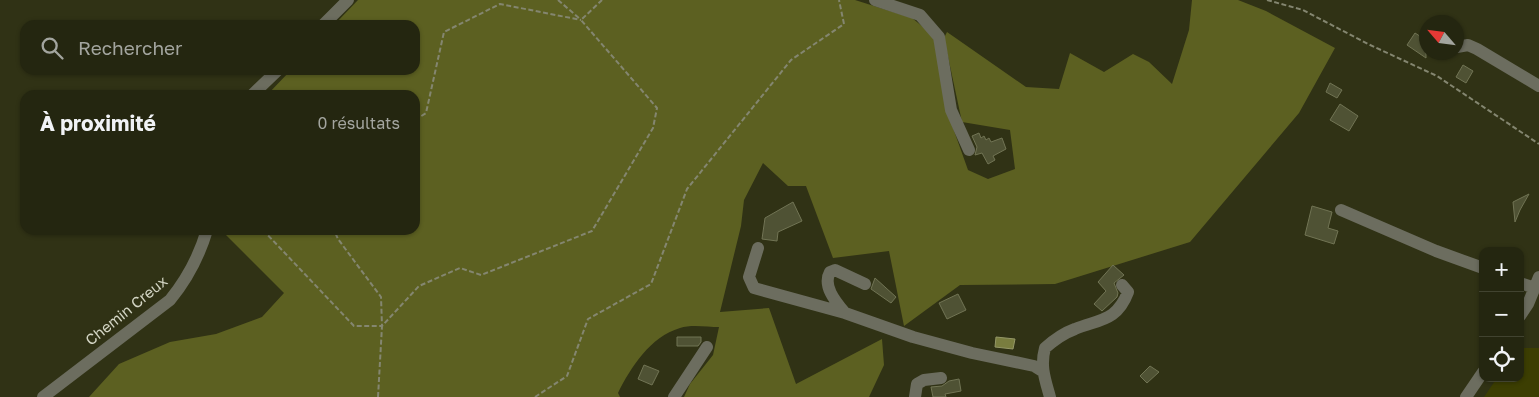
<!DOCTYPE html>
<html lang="fr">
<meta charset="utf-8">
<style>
:root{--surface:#242610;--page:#2c2e19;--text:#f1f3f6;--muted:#a3a59f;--line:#414330}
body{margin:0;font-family:"Golos Text",sans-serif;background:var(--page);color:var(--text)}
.controls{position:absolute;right:15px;bottom:15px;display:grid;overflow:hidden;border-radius:10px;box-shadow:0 1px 4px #0004}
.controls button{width:45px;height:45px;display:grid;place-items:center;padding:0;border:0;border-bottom:1px solid var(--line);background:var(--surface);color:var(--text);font:25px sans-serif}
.compass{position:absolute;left:1419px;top:15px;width:45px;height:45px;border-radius:50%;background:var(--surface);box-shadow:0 1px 4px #0004;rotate:298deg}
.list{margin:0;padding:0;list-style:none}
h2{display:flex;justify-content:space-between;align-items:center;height:65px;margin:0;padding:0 20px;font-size:21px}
h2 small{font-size:16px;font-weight:400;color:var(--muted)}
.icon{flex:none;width:28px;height:28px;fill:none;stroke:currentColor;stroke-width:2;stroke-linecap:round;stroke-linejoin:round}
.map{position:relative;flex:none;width:1539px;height:397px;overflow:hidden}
.search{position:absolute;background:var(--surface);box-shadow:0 1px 4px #0004;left:20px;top:20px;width:400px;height:55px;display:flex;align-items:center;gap:12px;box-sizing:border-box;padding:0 18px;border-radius:15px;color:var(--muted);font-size:19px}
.panel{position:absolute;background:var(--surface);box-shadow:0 1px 4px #0004;left:20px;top:90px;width:400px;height:145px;border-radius:15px}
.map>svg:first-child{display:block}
.green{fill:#3c3e02}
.forest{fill:#5c6021}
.water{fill:#797d3f;stroke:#949767}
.building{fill:#4f5234;stroke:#717454}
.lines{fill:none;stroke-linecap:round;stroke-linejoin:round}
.path{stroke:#848670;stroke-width:2;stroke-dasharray:5 2.5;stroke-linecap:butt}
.minor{stroke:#6c6d5f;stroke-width:12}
.labels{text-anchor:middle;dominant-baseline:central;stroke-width:4;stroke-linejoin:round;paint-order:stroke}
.street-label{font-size:15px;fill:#d3d5c4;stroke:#303215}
</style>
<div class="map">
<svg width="1539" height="397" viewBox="0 0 1539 397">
<rect width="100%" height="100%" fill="#303215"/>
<path class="green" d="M 1520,348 L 1539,348 L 1539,397 L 1484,397 L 1497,378 L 1520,378 Z"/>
<path class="forest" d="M 358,0 L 855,0 L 912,18 L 933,35 L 947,111 L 968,170 L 988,179 L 1015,169 L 1010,130 L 962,122 L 944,38 L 947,32 L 1026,87 L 1059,89 L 1070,53 L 1104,72 L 1133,54 L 1149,62 L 1172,84 L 1189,30 L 1192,0 L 1238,0 L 1266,11 L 1335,48 L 1299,113 L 1190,242 L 1055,284 L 960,285 L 904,326 L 889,251 L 833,258 L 806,186 L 788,186 L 763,163 L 744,200 L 741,226 L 720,312 L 769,308 L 796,384 L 882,339 L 884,365 L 869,397 L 684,397 L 690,384 L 713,355 L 719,327 C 708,327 691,324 680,328 C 650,337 631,367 618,393 L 620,397 L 89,397 L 119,364 L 170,342 L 216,334 L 262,317 L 284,293 L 226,235 L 226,230 L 415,230 L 415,95 L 267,95 L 291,70 L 415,70 L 415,25 L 334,25 Z"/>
<path class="water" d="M 996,337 L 1015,339 L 1013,349 L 995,347 Z"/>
<path class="building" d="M 1415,33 L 1426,40 L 1426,58 L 1407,45 Z
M 1463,65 L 1473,71 L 1466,83 L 1456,77 Z
M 1330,83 L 1342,90 L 1337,98 L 1326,92 Z
M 1340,104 L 1358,116 L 1349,131 L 1330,120 Z
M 979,133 L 981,138 L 984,136 L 986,140 L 989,138 L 991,142 L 1002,138 L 1006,149 L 993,156 L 995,160 L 988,164 L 982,153 L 975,155 L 977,147 L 972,136 Z
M 1529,194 L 1520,210 L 1515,222 L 1513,202 Z
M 793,202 L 802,221 L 778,232 L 777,241 L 762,239 L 765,218 Z
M 1312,206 L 1332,212 L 1328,228 L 1338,231 L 1334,244 L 1305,235 Z
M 1113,265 L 1124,275 L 1114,283 L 1118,293 L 1117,297 L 1102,311 L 1094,304 L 1106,291 L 1098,282 Z
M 875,278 L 896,297 L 891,303 L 871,289 Z
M 958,294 L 966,310 L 947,319 L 939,303 Z
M 677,337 L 701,337 L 701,342 L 698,346 L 677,346 Z
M 644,365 L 659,371 L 652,385 L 638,379 Z
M 1150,366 L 1159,372 L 1147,383 L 1140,376 Z
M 959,379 L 961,391 L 945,394 L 946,397 L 933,397 L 931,387 L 942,386 L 949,381 Z"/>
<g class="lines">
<path class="path" d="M 558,0 L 579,18
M 1267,0 L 1303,10 L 1368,44 L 1437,76 L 1539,144
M 415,120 L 426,113 L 444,32 L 500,4 L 581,20
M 263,230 L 354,326 L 382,326 L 381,297 L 338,239 L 334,230
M 378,397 L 382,326 L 419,286 L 460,268 L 481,275 L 592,231 L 653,128 L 657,108 L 581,20 L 602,0
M 535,397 L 567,376 L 588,319 L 651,284 L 687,189 L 791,60 L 844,24 L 839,0"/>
<path class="minor" d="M 875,0 L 920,15 L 939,37 L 951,110 L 969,150
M 323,25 L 348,0
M 1457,47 L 1468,45 L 1477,49 L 1539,86
M 252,95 L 278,70
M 1341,210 L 1436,251 L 1483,268
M 758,248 L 749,277 L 754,288 L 845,313 L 913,337 L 972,353 L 1034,366 L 1042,371
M 1520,283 L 1535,288
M 845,313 C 836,302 822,286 830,272 L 835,270 L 865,284
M 1520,316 L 1528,304 L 1539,277
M 43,397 L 170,300 C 188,278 199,257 207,230
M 674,397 L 707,347
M 915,397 L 917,384 L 924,380 L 941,378
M 1050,397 C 1045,379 1040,366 1045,348 C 1054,340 1064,333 1075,329 C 1100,319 1117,321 1128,292 L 1122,285
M 1466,397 L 1483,372"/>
</g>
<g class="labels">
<g class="street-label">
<text transform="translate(126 310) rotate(-39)">Chemin Creux</text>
</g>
</g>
</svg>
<div class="controls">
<button>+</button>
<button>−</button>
<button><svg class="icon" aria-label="locate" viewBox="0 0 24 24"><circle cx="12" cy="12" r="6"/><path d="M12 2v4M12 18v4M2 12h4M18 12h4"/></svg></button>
</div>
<svg class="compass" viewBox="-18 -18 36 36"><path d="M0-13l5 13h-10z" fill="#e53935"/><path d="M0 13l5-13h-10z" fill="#a3a59f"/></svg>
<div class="search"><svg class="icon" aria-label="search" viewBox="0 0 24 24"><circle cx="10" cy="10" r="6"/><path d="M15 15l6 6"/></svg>Rechercher</div>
<section class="panel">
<h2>À proximité<small>0 résultats</small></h2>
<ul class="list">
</ul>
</section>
</div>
